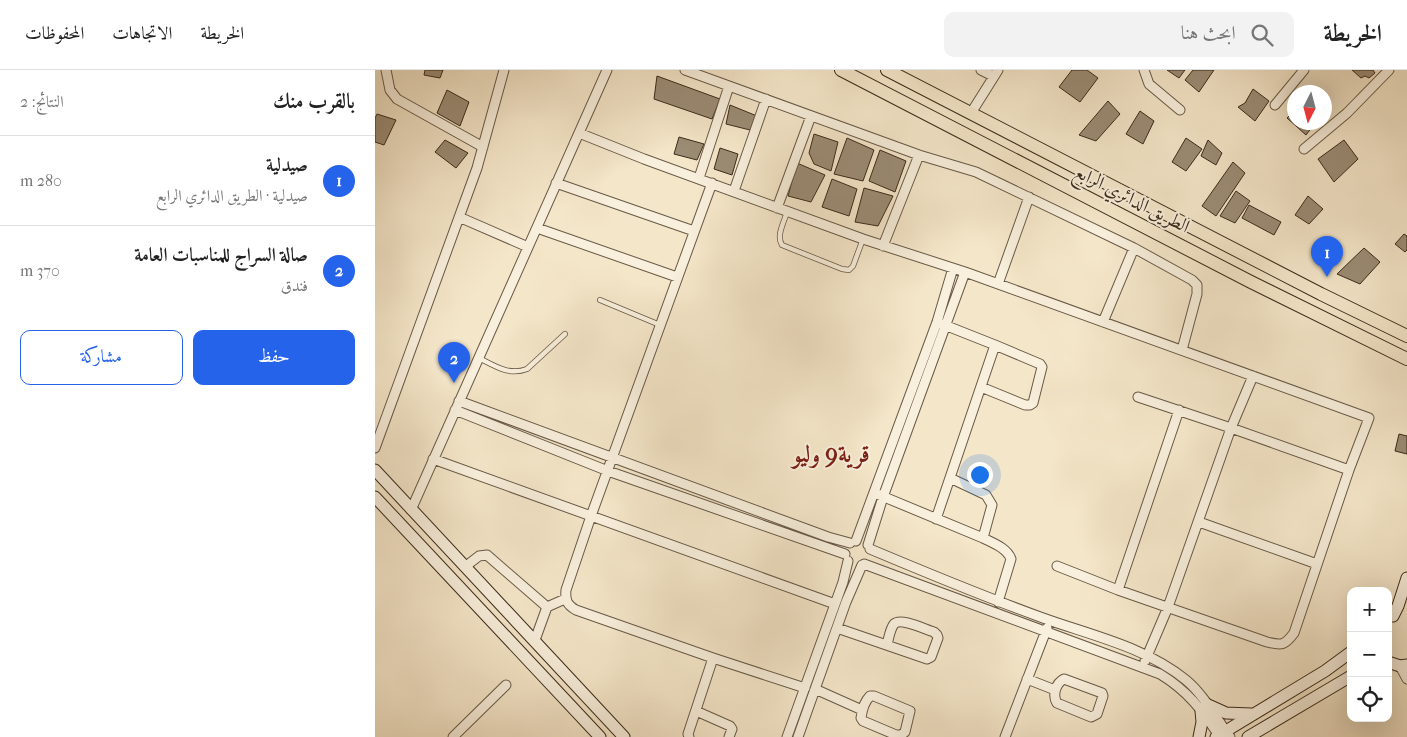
<!DOCTYPE html>
<html lang="ar">
<meta charset="utf-8">
<style>
:root{--surface:#fff;--page:#f2f2f2;--text:#222;--muted:#767676;--line:#e0e0e0;--accent:#2563eb}
body{margin:0;font-family:"IM FELL French Canon",Amiri,serif;background:var(--page);color:var(--text);direction:rtl}
.controls{position:absolute;right:15px;bottom:15px;display:grid;overflow:hidden;border-radius:10px;box-shadow:0 5px 20px #0002}
.controls button{width:45px;height:45px;display:grid;place-items:center;padding:0;border:0;border-bottom:1px solid var(--line);background:var(--surface);color:var(--text);font:25px sans-serif}
.compass{position:absolute;left:912px;top:15px;width:45px;height:45px;border-radius:50%;background:var(--surface);box-shadow:0 5px 20px #0002;rotate:186deg}
.you{position:absolute;left:604px;top:404px;width:18px;height:18px;margin:-12px;border:4px solid #fff;border-radius:50%;background:#1a73e8;box-shadow:0 0 0 8px #1a73e833}
.badge{display:grid;place-items:center;width:32px;height:32px;border-radius:50%;background:var(--accent);color:#fff;font-size:16px;font-weight:700}
.pin{position:absolute;translate:-50% -41px;filter:drop-shadow(0 1px 2px #0008)}
.pin::after{content:'';position:absolute;top:26px;width:18px;height:15px;background:inherit;clip-path:polygon(0 0,100% 0,50% 100%)}
.list{margin:0;padding:0;list-style:none}
h2{display:flex;justify-content:space-between;align-items:center;height:65px;margin:0;padding:0 20px;font-size:21px}
h2 small{font-size:16px;font-weight:400;color:var(--muted)}
.list li{display:grid;grid-template-columns:32px 1fr auto;gap:15px;align-items:center;box-sizing:border-box;height:90px;padding:0 20px;border-top:1px solid var(--line)}
.list b{display:block;font-size:19px;white-space:nowrap}
.list p{margin:0;font-size:16px;white-space:nowrap;color:var(--muted)}
.list em{font-size:16px;font-style:normal;color:var(--muted)}
.actions{display:flex;gap:10px;padding:15px 20px}
.actions a{flex:1;padding:11px 0;border:1px solid var(--accent);border-radius:10px;text-align:center;font-size:18px;color:var(--accent)}
.actions .main{background:var(--accent);color:#fff}
.icon{flex:none;width:28px;height:28px;fill:none;stroke:currentColor;stroke-width:2;stroke-linecap:round;stroke-linejoin:round}
.map{position:relative;flex:none;width:1032px;height:667px;overflow:hidden;direction:ltr}
header{display:flex;align-items:center;gap:30px;box-sizing:border-box;height:70px;padding:0 25px;background:var(--surface);border-bottom:1px solid var(--line)}
header strong{font-size:24px}
nav{display:flex;gap:28px;margin-inline-start:auto;font-size:18px}
.search{width:350px;height:45px;background:var(--page);display:flex;align-items:center;gap:12px;box-sizing:border-box;padding:0 18px;border-radius:10px;color:var(--muted);font-size:19px}
main{display:flex}
aside{flex:1;background:var(--surface)}
.map>svg:first-child{display:block}
.building{fill:#9b8c75;stroke:#3a2a1a}
.lines{fill:none;stroke-linecap:round;stroke-linejoin:round}
.lane-casing{stroke:#685946;stroke-width:6}
.street-casing{stroke:#685946;stroke-width:11}
.secondary-casing{stroke:#3a2a1a;stroke-width:13}
.primary-casing{stroke:#3a2a1a;stroke-width:14}
.lane{stroke:#f8efdc;stroke-width:4.5}
.street{stroke:#f8efdc;stroke-width:9}
.secondary{stroke:#f8efdc;stroke-width:11}
.primary{stroke:#f4e6c9;stroke-width:12}
.labels{text-anchor:middle;dominant-baseline:central;stroke-width:4;stroke-linejoin:round;paint-order:stroke}
.street-label{font-size:19px;fill:#3a2a1a;stroke:#f8efdc}
.district-label{font-size:24px;font-weight:bold;fill:#7a1f14;stroke:#f8efdc}
</style>
<header>
<strong>الخريطة</strong>
<div class="search"><svg class="icon" aria-label="search" viewBox="0 0 24 24"><circle cx="10" cy="10" r="6"/><path d="M15 15l6 6"/></svg>ابحث هنا</div>
<nav><a>الخريطة</a><a>الاتجاهات</a><a>المحفوظات</a></nav>
</header>
<main>
<div class="map">
<svg width="1032" height="667" viewBox="0 0 1032 667">
<rect width="100%" height="100%" fill="#f4e6c9"/>
<filter id="stains"><feTurbulence type="fractalNoise" baseFrequency=".004" numOctaves="4"/><feColorMatrix values="0 0 0 0 .2 0 0 0 0 .09 0 0 0 0 .02 0 0 0 .5 -.17"/></filter>
<radialGradient id="worn" r=".72"><stop offset=".6" stop-color="#630" stop-opacity="0"/><stop offset="1" stop-color="#630" stop-opacity=".3"/></radialGradient>
<path class="building" d="M 50,0 L 68,0 L 65,8 L 49,5 Z
M 697,0 L 712,0 L 723,8 L 705,32 L 684,17 Z
M 792,0 L 810,0 L 804,8 Z
M 818,0 L 839,0 L 824,22 L 810,10 Z
M 977,0 L 998,0 L 1000,3 L 994,8 L 990,6 L 986,8 Z
M 282,6 L 345,29 L 337,49 L 279,29 Z
M 878,19 L 894,31 L 880,51 L 863,37 L 870,33 Z
M 72,20 L 94,32 L 85,56 L 62,43 Z
M 733,31 L 745,44 L 721,71 L 704,65 Z
M 355,35 L 382,46 L 375,60 L 351,54 Z
M 765,41 L 779,51 L 768,74 L 751,64 Z
M 919,41 L 919,52 L 941,52 L 931,65 L 912,48 Z
M 2,44 L 21,50 L 9,75 L 0,72 L 0,48 Z
M 439,64 L 463,72 L 456,101 L 439,94 L 434,83 Z
M 304,67 L 329,74 L 322,90 L 299,84 Z
M 472,68 L 499,80 L 488,111 L 459,104 Z
M 811,68 L 827,79 L 811,101 L 797,92 Z
M 70,70 L 93,83 L 81,98 L 60,82 Z
M 833,70 L 847,83 L 841,95 L 826,86 Z
M 969,70 L 983,89 L 959,112 L 943,89 Z
M 345,78 L 363,84 L 357,105 L 339,99 Z
M 505,80 L 531,91 L 520,122 L 494,111 Z
M 858,92 L 870,103 L 841,146 L 827,136 Z
M 422,93 L 450,105 L 436,132 L 413,126 Z
M 457,109 L 482,119 L 474,146 L 447,137 Z
M 489,118 L 518,126 L 503,156 L 480,152 Z
M 861,121 L 875,131 L 860,153 L 845,146 Z
M 933,126 L 948,139 L 934,154 L 920,145 Z
M 874,135 L 906,152 L 899,165 L 867,148 Z
M 1029,164 L 1032,166 L 1032,180 L 1030,182 L 1020,174 Z
M 989,178 L 1005,192 L 985,214 L 962,204 Z
M 1024,364 L 1032,366 L 1032,384 L 1020,381 Z"/>
<g class="lines">
<defs>
<path id="lane" d="M 412,142 C 409,152 401,166 407,175 L 467,199 L 474,200 L 478,196 L 488,169
M 225,230 L 285,255
M 104,288 C 120,296 134,306 152,299 L 190,264"/>
<path id="street" d="M 11,0 L 15,20 L 22,29 L 108,77
M 310,0 L 544,85 L 601,102 L 759,178 L 817,210 L 822,215 L 822,224 L 807,280
M 606,0 L 618,6
M 769,0 L 774,14 L 805,40
M 900,35 L 929,0
M 596,43 L 623,0
M 204,63 L 269,89 L 488,169 L 590,202 L 994,348 L 974,400 L 919,563 C 910,575 907,576 892,572 L 743,520 L 682,496
M 929,79 L 972,43 L 1014,0
M 324,108 L 354,16
M 181,113 L 319,161
M 337,113 L 216,446 L 191,520 C 190,530 192,535 201,540 L 338,588 L 430,618
M 359,121 L 391,29
M 402,138 L 436,46
M 84,147 L 153,177
M 162,158 L 302,207
M 508,176 L 544,85
M 623,214 L 654,127
M 728,252 L 759,178
M 606,317 L 650,335 L 655,335 L 658,333 L 667,297 L 665,294 L 620,275
M 763,327 L 856,358 L 974,400
M 84,331 L 453,467 L 475,473
M 80,340 L 233,401 L 470,484
M 0,378 L 102,98 L 129,0
M 58,389 L 460,534
M 502,424 L 608,468 L 617,435 L 611,425 L 575,408
M 36,440 L 232,0
M 561,449 L 620,275 L 567,254
M 824,452 L 942,494
M 608,468 C 618,473 632,478 636,489 L 623,532
M 481,471 L 562,252 L 578,198
M 493,475 L 508,427 L 590,202
M 495,479 C 552,503 610,527 668,548 C 715,565 771,577 811,610 C 829,625 841,648 855,667
M 489,494 L 785,604 C 813,621 827,640 845,667
M 91,496 L 104,486 L 112,485 L 172,537
M 743,520 L 804,340
M 172,537 L 190,529
M 462,558 L 552,589 L 556,587 L 563,568 L 562,565 L 559,562 C 551,560 526,547 519,554 C 515,559 514,568 512,574
M 160,570 L 172,537
M 770,591 L 793,537 L 856,358 L 878,306
M 1025,596 L 1032,609
M 652,609 L 680,620
M 689,609 L 727,623 L 728,626 L 722,644 L 716,647 L 682,633 C 677,625 681,613 689,609 Z
M 440,619 L 487,640
M 495,626 L 499,626 L 535,641 L 530,662 L 526,665 L 521,665 L 488,651 L 486,648 C 487,640 489,632 495,626 Z
M 321,641 L 355,656 L 357,659 L 354,667
M 78,667 L 131,615
M 314,667 L 313,664 L 338,588
M 412,667 L 468,512 L 473,491
M 423,667 L 471,532 L 487,495
M 630,667 L 672,558"/>
<path id="secondary" d="M 0,400 L 249,667
M 0,427 L 225,667
M 1018,546 L 1023,536 L 1032,508
M 1013,592 L 1025,596 L 1032,595
M 831,634 L 851,643 L 876,644
M 824,667 L 827,652 L 826,641
M 841,667 L 950,601 L 976,582
M 873,667 L 976,606"/>
<path id="primary" d="M 466,0 L 876,212 L 1032,289
M 512,0 L 946,224 L 1032,266"/>
</defs>
<use href="#lane" class="lane-casing"/>
<use href="#street" class="street-casing"/>
<use href="#secondary" class="secondary-casing"/>
<use href="#primary" class="primary-casing"/>
<use href="#lane" class="lane"/>
<use href="#street" class="street"/>
<use href="#secondary" class="secondary"/>
<use href="#primary" class="primary"/>
</g>
<g class="labels">
<g class="street-label">
<text transform="translate(757 129) rotate(27)">الطريق الدائري الرابع</text>
</g>
<g class="district-label">
<text x="456" y="384">قرية9 وليو</text>
</g>
</g>
<rect width="100%" height="100%" filter="url(#stains)"/>
<rect width="100%" height="100%" fill="url(#worn)"/>
</svg>
<div class="controls">
<button>+</button>
<button>−</button>
<button><svg class="icon" aria-label="locate" viewBox="0 0 24 24"><circle cx="12" cy="12" r="6"/><path d="M12 2v4M12 18v4M2 12h4M18 12h4"/></svg></button>
</div>
<svg class="compass" viewBox="-18 -18 36 36"><path d="M0-13l5 13h-10z" fill="#e53935"/><path d="M0 13l5-13h-10z" fill="#767676"/></svg>
<div class="you"></div>
<div class="pin badge" style="left:952px;top:207px">1</div>
<div class="pin badge" style="left:79px;top:313px">2</div>
</div>
<aside>
<h2>بالقرب منك<small>النتائج: 2</small></h2>
<ul class="list">
<li><span class="badge">1</span><div><b>صيدلية</b><p>صيدلية · الطريق الدائري الرابع</p></div><em>280 m</em></li>
<li><span class="badge">2</span><div><b>صالة السراج للمناسبات العامة</b><p>فندق</p></div><em>370 m</em></li>
</ul>
<div class="actions"><a class="main">حفظ</a><a>مشاركة</a></div>
</aside>
</main>
